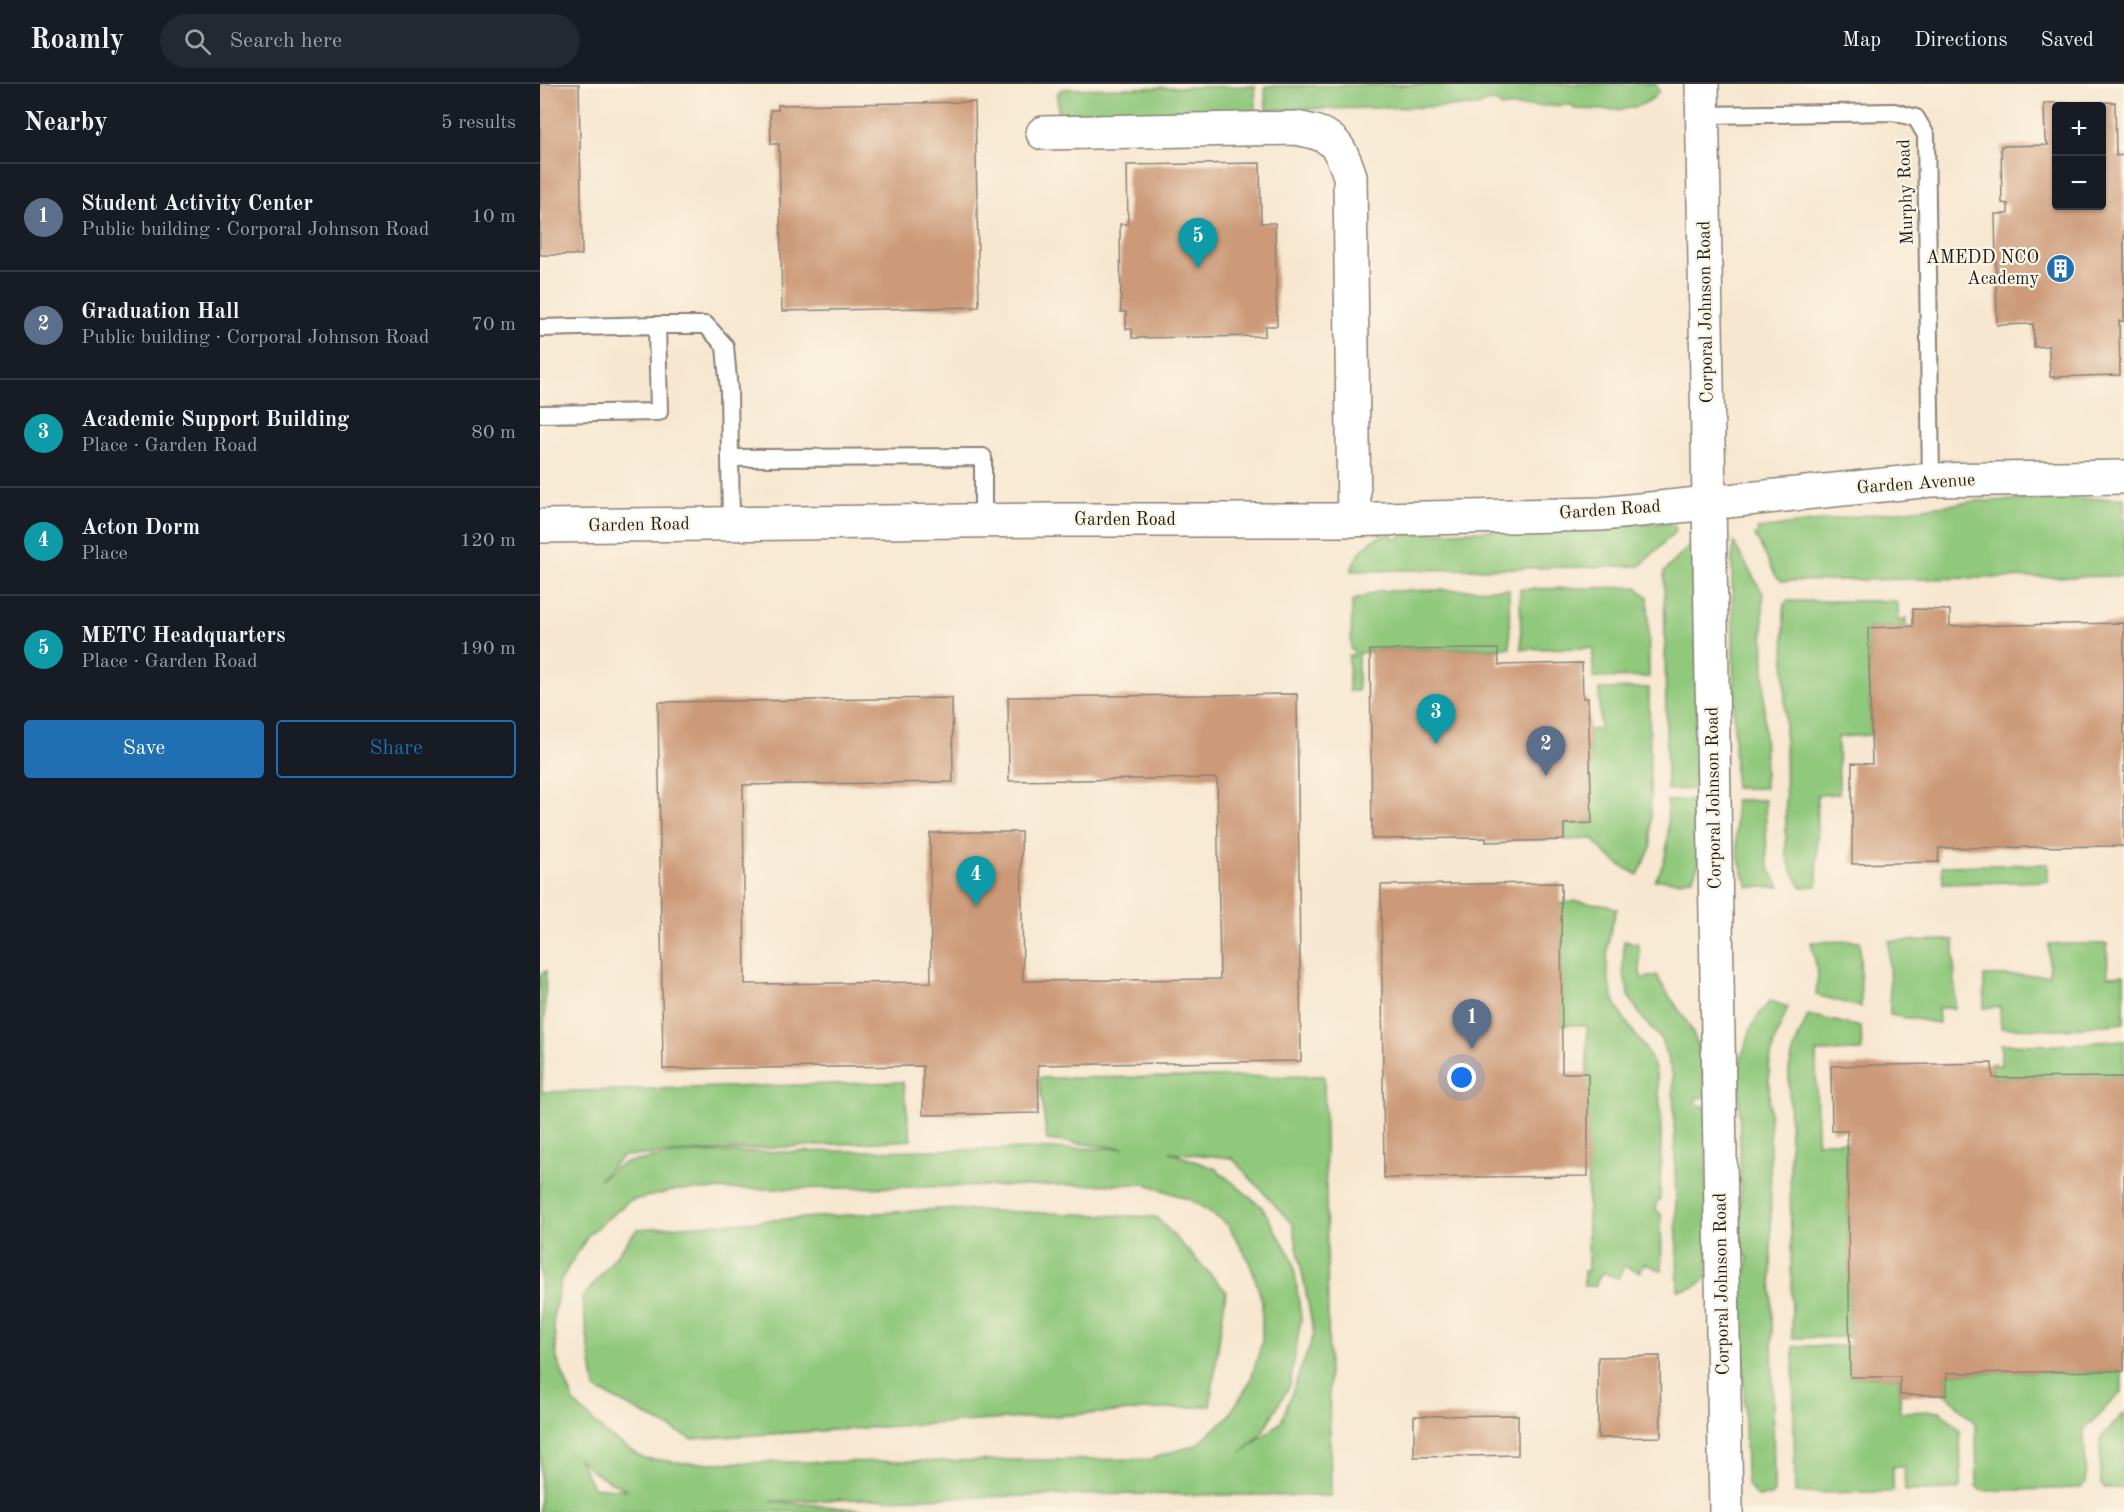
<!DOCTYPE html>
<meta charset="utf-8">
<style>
:root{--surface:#171b24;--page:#242831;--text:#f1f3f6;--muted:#9ea1a6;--line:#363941;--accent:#1f6fb2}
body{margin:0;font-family:"Old Standard TT",serif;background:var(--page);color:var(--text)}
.controls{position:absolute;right:18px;top:18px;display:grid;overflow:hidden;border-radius:6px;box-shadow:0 2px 4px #0004}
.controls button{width:54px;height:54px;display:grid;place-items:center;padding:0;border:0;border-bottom:2px solid var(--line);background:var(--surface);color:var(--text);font:30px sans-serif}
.you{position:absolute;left:922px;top:994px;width:21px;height:21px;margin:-15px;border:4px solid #fff;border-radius:50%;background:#1a73e8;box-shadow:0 0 0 9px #1a73e833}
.badge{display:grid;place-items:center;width:39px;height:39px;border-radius:50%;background:var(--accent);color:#fff;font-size:20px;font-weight:700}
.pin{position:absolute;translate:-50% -50px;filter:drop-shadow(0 2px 3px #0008)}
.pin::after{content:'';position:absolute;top:32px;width:21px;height:18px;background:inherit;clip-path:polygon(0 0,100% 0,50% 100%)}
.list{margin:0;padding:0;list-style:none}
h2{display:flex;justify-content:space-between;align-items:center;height:78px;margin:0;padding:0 24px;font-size:26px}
h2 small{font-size:20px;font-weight:400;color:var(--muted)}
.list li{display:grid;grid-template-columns:39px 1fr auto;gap:18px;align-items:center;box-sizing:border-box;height:108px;padding:0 24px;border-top:2px solid var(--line)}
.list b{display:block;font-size:22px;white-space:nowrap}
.list p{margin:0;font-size:20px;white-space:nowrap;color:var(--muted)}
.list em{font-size:20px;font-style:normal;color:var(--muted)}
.actions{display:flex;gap:12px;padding:18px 24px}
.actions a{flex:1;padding:14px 0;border:2px solid var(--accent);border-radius:6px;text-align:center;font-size:21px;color:var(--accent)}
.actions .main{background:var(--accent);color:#fff}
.icon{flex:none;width:33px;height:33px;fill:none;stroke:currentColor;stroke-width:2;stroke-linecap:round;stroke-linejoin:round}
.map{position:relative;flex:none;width:1584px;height:1428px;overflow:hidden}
header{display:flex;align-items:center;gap:36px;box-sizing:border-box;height:84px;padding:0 30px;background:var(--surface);border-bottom:2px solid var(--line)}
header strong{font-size:28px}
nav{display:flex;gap:33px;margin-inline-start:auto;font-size:21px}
.search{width:420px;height:54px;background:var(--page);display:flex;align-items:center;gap:15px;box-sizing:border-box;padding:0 21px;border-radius:33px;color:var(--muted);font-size:22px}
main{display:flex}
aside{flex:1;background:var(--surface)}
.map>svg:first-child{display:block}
.green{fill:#90c87b;stroke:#56724c;stroke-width:1.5;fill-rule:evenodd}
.building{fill:#cc9a78;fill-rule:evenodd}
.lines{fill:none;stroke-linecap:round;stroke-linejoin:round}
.lane-casing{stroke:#8a8276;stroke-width:20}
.street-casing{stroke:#8a8276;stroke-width:36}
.secondary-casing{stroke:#8a8276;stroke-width:36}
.lane{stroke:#fff;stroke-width:16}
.street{stroke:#fff;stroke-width:33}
.secondary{stroke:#fff;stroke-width:33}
.labels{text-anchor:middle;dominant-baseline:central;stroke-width:4.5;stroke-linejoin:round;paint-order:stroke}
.street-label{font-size:18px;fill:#1c1c1c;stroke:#fcf5e5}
.poi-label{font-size:18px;fill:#1c1c1c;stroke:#fcf5e5;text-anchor:end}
</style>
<header>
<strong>Roamly</strong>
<div class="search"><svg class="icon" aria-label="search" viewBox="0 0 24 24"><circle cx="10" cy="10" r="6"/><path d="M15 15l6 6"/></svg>Search here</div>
<nav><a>Map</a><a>Directions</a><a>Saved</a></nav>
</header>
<main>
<aside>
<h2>Nearby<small>5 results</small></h2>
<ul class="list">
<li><span class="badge" style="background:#5c6f8a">1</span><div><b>Student Activity Center</b><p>Public building · Corporal Johnson Road</p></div><em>10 m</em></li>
<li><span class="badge" style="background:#5c6f8a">2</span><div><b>Graduation Hall</b><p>Public building · Corporal Johnson Road</p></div><em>70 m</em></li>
<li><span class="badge" style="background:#0f9aa8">3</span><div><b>Academic Support Building</b><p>Place · Garden Road</p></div><em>80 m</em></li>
<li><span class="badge" style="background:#0f9aa8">4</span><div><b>Acton Dorm</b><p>Place</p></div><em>120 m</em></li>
<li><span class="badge" style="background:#0f9aa8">5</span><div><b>METC Headquarters</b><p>Place · Garden Road</p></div><em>190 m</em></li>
</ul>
<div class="actions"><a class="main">Save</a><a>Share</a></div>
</aside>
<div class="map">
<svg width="1584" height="1428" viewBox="0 0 1584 1428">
<rect width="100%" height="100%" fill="#fcf5e5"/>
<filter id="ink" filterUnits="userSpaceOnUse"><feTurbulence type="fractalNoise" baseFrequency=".0167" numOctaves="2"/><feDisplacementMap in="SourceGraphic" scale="12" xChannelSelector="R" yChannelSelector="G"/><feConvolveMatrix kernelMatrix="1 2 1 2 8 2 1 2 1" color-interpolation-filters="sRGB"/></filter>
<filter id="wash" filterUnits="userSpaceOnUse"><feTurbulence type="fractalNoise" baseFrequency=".008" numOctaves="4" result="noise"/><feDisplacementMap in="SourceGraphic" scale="24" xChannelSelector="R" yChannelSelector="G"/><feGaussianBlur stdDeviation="1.35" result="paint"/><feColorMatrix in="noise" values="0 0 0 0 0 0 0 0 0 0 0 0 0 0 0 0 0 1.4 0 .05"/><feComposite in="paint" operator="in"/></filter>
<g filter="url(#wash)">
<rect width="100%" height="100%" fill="#f7e7d0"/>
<path class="green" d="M 976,0 L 1116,0 L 1119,8 C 1099,32 1062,25 1034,25 L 1033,21 L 962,23 C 953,15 949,16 939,22 L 726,26 L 725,2 Z
M 715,2 L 716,27 L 651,28 L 650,32 L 518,33 L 518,8 L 522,5 Z
M 1584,414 L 1584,492 L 1242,497 L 1236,492 L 1215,451 L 1219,449 L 1217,445 L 1438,417 Z
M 1126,439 L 1135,441 L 1136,447 L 1100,482 L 811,487 C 817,467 831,452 852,450 L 853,454 L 861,454 L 862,450 Z
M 1152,459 L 1156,469 L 1160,705 L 1127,706 L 1124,488 Z
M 1194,459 L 1223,510 L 1225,704 L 1195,704 L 1192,475 Z
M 1097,503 L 1108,513 L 1109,593 L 1053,594 L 1053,564 L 981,565 L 980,505 Z
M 969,505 L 970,564 L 830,566 L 830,568 L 818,569 L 818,607 L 809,607 L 809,572 L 814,572 L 813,566 L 811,566 L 812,517 L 839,507 Z
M 1247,517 L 1355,517 L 1358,521 L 1359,537 L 1364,537 L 1364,534 L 1366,534 L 1366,542 L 1328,544 L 1331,651 L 1298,653 L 1299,710 L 1277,711 L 1277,802 L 1261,803 L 1252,787 L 1246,769 L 1244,521 Z
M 1109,604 L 1111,763 L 1098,791 C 1081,782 1064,773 1054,755 L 1024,756 L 1024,740 L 1052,739 L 1049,646 L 1060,645 L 1059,605 Z
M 1160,716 L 1159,778 L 1153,794 L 1139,797 L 1115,796 C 1131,771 1128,746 1127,717 Z
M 1195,716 L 1225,716 L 1227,776 L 1230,787 L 1240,803 L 1209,803 C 1194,775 1196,746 1195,716 Z
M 1508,780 L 1508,797 L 1403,800 L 1402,782 Z
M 1036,817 L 1067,821 L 1077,825 C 1063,863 1062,905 1087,939 C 1098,955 1112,970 1116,990 C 1124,1026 1120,1077 1120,1115 L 1116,1119 L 1116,1126 L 1121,1130 L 1122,1187 L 1105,1179 L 1100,1188 L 1084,1182 L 1078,1194 L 1062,1188 L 1055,1202 L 1044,1202 L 1044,1187 L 1048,1187 L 1047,941 L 1022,941 L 1020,820 Z
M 1414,856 L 1415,924 L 1398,924 L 1399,939 L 1350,931 L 1349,857 Z
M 1084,857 L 1099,860 L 1100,889 L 1102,895 L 1117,891 C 1124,908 1136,920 1145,935 C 1162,962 1163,982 1165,1013 L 1156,1014 L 1157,1021 L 1165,1022 L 1168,1191 C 1158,1203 1153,1205 1138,1206 L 1133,992 L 1121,955 L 1103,935 L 1089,913 L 1083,887 Z
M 1320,857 L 1321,923 L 1276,911 L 1278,890 L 1271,858 Z
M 1509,860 L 1567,860 L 1568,892 L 1584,891 L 1584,939 L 1523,945 L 1461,944 L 1460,923 L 1444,924 L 1444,892 L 1509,891 Z
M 6,887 L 2,1008 L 363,998 L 371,1056 L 83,1072 L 58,1096 L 83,1079 L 144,1069 L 584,1064 L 507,1056 L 499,994 L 784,992 L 791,1412 L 581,1410 L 231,1417 L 347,1428 L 0,1428 L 0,890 ZM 630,1068 L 692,1074 L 753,1141 L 774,1250 L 741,1338 L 701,1369 L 720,1352 L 750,1301 L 761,1235 L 753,1176 L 722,1123 L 676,1085 ZM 606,1100 L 653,1117 L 688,1141 L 710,1178 L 722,1217 L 722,1259 L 710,1298 L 688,1333 L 656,1361 L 610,1375 L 145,1379 L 103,1374 L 66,1350 L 34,1318 L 17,1275 L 13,1233 L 21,1195 L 49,1150 L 89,1117 L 137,1106 ZM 38,1374 L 53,1388 L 87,1406 L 53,1403 Z
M 1230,917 L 1248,923 L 1234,959 L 1229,983 L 1234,1408 L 1231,1412 L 1217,1413 L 1207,1400 L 1206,1386 L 1201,1188 L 1207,1187 L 1208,1172 L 1204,1172 L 1203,1157 L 1201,1157 L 1199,981 L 1212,942 L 1218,932 Z
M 1268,931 L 1321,943 L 1322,967 L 1276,968 L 1277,1058 L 1307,1058 L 1310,1253 L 1252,1254 L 1249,986 L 1254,964 Z
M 1584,956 L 1584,993 L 1453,994 L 1452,979 L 1461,982 L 1461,960 L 1514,961 Z
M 400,1125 L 616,1133 L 686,1207 L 670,1322 L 152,1355 L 55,1305 L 42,1215 L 97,1145 Z
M 1253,1262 L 1310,1262 L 1311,1293 L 1360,1293 L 1360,1328 L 1400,1327 L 1420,1346 L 1421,1401 L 1418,1406 L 1365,1407 L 1364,1383 L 1353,1383 L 1353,1408 L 1255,1409 Z
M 1582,1287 L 1582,1307 L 1544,1346 L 1546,1399 L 1541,1404 L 1442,1407 L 1437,1402 L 1436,1340 L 1407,1311 L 1407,1289 Z
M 1584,1329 L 1584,1404 L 1565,1404 L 1561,1401 L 1560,1355 Z"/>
<g id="blocks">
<path class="building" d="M 0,0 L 39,0 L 42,171 L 0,171 Z
M 435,18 L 439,223 L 242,227 L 239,60 L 231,60 L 230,26 L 238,26 L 238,21 Z
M 1575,18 L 1576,72 L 1584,71 L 1584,237 L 1579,237 L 1580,291 L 1510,293 L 1509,262 L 1494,263 L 1493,240 L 1457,241 L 1455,130 L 1468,130 L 1468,120 L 1462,119 L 1461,62 L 1509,61 L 1505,56 L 1504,19 ZM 1516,22 L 1562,22 L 1562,122 L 1516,122 Z
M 720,79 L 721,139 L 735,139 L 737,242 L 725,242 L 725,252 L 592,254 L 592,245 L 586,245 L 586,228 L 581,228 L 580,140 L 588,140 L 587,81 Z
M 1373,525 L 1410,526 L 1410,542 L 1584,539 L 1584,762 L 1399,764 L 1398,778 L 1312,780 L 1312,679 L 1332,680 L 1328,544 L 1373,542 Z
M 958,565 L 959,581 L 1042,579 L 1043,614 L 1048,614 L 1052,739 L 1024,740 L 1024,756 L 946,758 L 946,754 L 832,755 L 830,566 Z
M 757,610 L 761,977 L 498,981 L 499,1029 L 383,1031 L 383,982 L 123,985 L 118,618 L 412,614 L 413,698 L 203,701 L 205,900 L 391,898 L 390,749 L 436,748 L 481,748 L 483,897 L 680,895 L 677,694 L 469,697 L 468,613 Z
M 1021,799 L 1022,989 L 1048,989 L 1048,1092 L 844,1094 L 841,801 Z
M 1452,979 L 1453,994 L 1584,993 L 1584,1287 L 1407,1289 L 1407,1311 L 1360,1311 L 1360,1293 L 1310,1293 L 1307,1047 L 1292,1047 L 1291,982 Z
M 1120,1272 L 1121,1353 L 1058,1354 L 1058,1273 Z
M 978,1331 L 978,1371 L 874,1373 L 874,1332 Z"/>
</g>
</g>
<g filter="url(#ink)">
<use href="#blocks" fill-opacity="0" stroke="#8a8276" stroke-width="1.5"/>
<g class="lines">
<defs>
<path id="lane" d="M 1162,31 L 1354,28 L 1376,34 L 1386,51 L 1391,396
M 0,244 L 117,241
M 0,330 L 119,328 L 117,241 L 166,241 L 185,262 L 189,307 L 191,440
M 190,374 L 443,373 L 443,436"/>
<path id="street" d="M 1162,0 L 1186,1428
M 503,49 L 755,44 C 791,50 798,56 810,92 L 814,436"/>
<path id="secondary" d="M 0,442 L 508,436 L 799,436 L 1061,430 L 1391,396 L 1584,393"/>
</defs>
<use href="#lane" class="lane-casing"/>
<use href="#street" class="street-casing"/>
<use href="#secondary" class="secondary-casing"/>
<use href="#lane" class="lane"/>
<use href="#street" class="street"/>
<use href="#secondary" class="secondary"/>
</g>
</g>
<defs>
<symbol id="building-disc" viewBox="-11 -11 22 22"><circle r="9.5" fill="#1f6fb2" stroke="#fcf5e5"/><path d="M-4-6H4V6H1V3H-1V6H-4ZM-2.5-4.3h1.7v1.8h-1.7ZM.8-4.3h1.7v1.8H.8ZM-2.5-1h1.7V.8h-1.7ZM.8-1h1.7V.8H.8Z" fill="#fff"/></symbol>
</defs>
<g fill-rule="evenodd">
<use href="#building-disc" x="1504" y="168" width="33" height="33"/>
</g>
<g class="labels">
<g class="street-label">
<text transform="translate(1366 108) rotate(-92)">Murphy Road</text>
<text transform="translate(1166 228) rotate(-91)">Corporal Johnson Road</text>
<text transform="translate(1376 400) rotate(-4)">Garden Avenue</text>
<text transform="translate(1070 426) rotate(-4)">Garden Road</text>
<text x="585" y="436">Garden Road</text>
<text transform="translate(99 441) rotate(-1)">Garden Road</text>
<text transform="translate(1174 714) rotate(-91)">Corporal Johnson Road</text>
<text transform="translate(1182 1200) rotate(-91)">Corporal Johnson Road</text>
</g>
<g class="poi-label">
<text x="1499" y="174">AMEDD NCO<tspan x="1499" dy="21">Academy</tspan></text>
</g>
</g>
</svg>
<div class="controls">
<button>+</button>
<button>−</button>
</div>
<div class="you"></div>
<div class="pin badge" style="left:932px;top:965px;background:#5c6f8a">1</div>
<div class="pin badge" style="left:1006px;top:692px;background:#5c6f8a">2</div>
<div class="pin badge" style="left:896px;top:660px;background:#0f9aa8">3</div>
<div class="pin badge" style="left:436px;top:822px;background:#0f9aa8">4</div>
<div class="pin badge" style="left:658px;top:184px;background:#0f9aa8">5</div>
</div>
</main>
